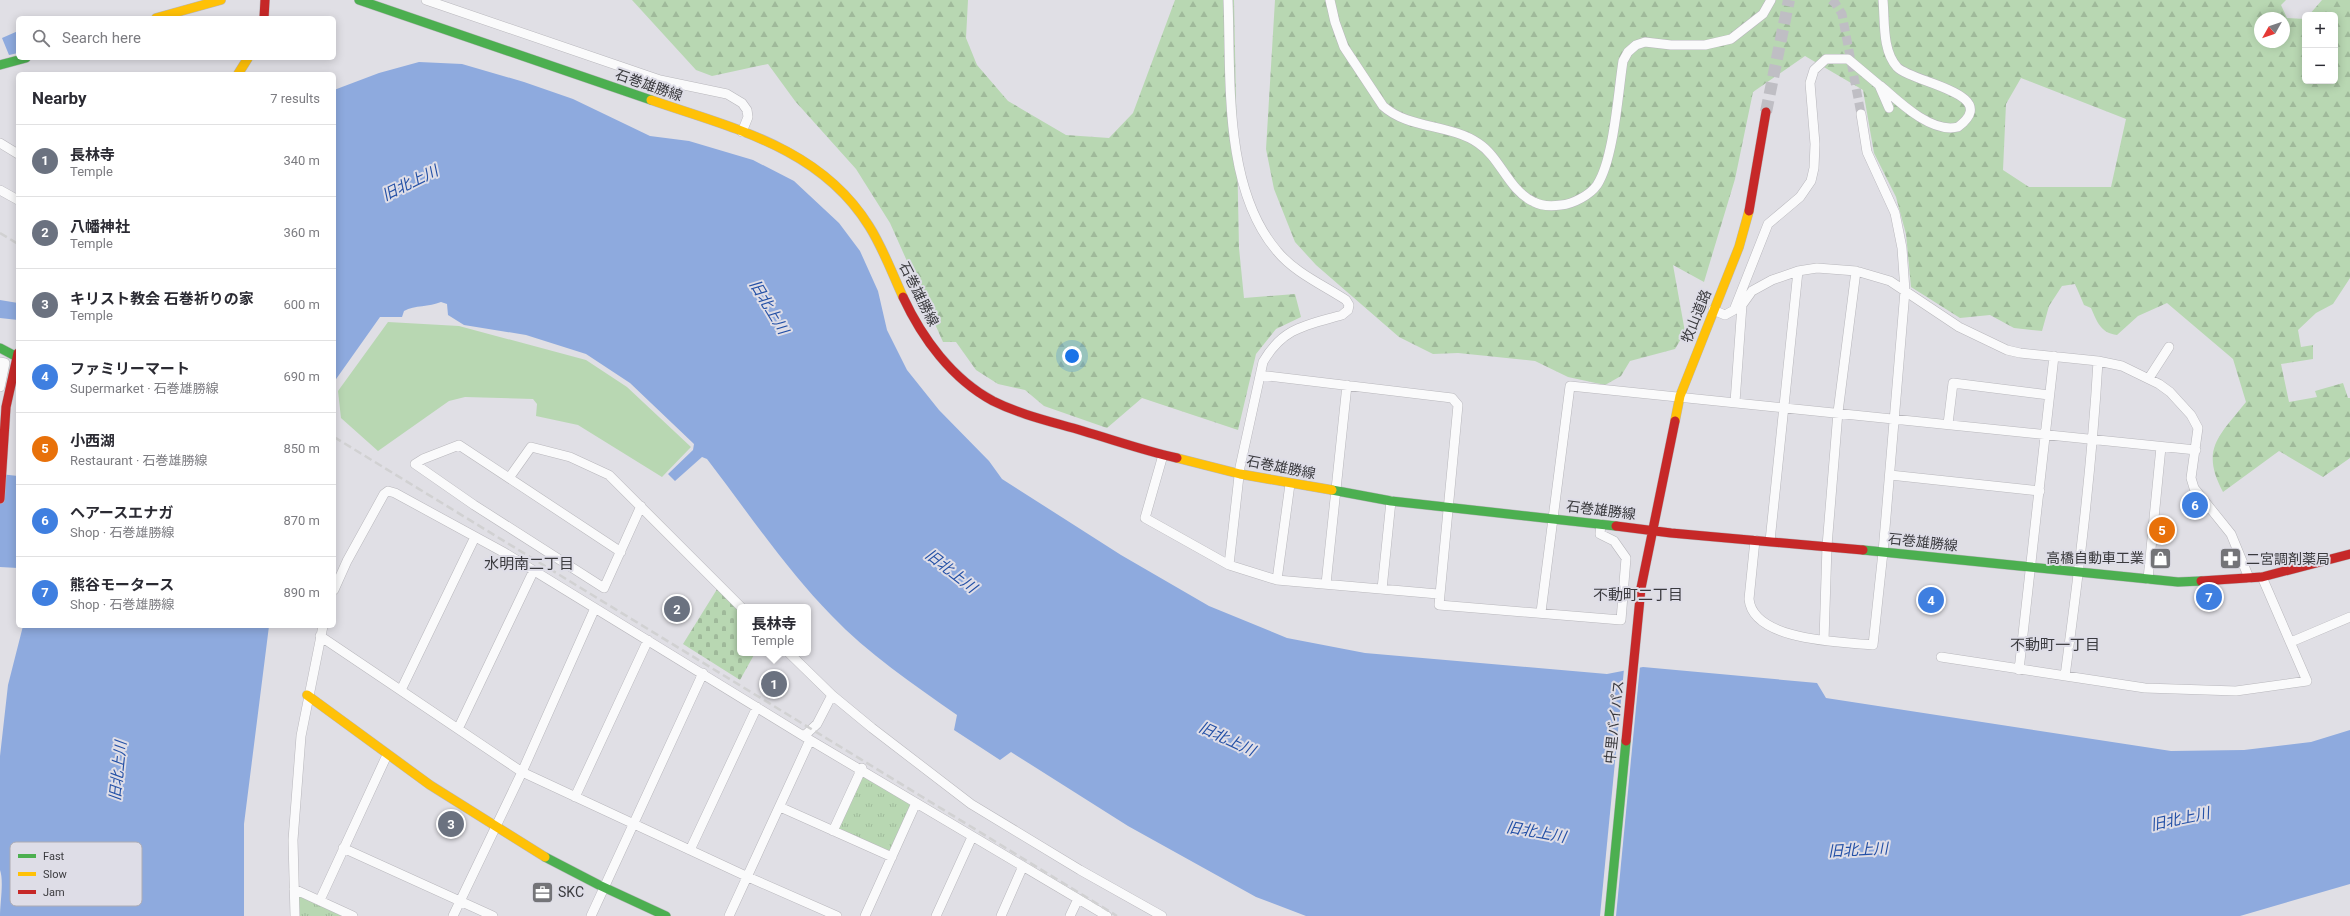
<!DOCTYPE html>
<meta charset="utf-8">
<style>
:root{--surface:#fff;--page:#f2f2f3;--text:#2b2b33;--muted:#7c7c81;--line:#e1e1e2;--accent:#0f766e}
body{margin:0;font-family:Roboto,"Noto Sans JP",sans-serif;background:var(--page);color:var(--text)}
.controls{position:absolute;right:12px;top:12px;display:grid;overflow:hidden;border-radius:6px;box-shadow:0 2px 10px #0003}
.controls button{width:36px;height:36px;display:grid;place-items:center;padding:0;border:0;border-bottom:1px solid var(--line);background:var(--surface);color:var(--text);font:20px sans-serif}
.compass{position:absolute;left:2254px;top:12px;width:36px;height:36px;border-radius:50%;background:var(--surface);box-shadow:0 2px 10px #0003;rotate:230deg}
.you{position:absolute;left:1072px;top:356px;width:14px;height:14px;margin:-10px;border:3px solid #fff;border-radius:50%;background:#1a73e8;box-shadow:0 0 0 6px #1a73e833}
.badge{display:grid;place-items:center;width:26px;height:26px;border-radius:50%;background:var(--accent);color:#fff;font-size:13px;font-weight:700}
.pin{position:absolute;translate:-50% -50%;border:2px solid #fff;box-shadow:0 1px 4px #0006}
.popup{position:absolute;left:737px;top:604px;width:74px;height:52px;box-sizing:border-box;display:grid;place-content:center;border-radius:6px;background:var(--surface);filter:drop-shadow(0 1px 3px #0005);font-size:13px;white-space:nowrap;color:var(--muted)}
.popup b{font-size:15px;color:var(--text)}
.popup::after{content:'';position:absolute;left:50%;top:100%;margin-left:-8px;border:8px solid transparent;border-top-color:var(--surface)}
.list{margin:0;padding:0;list-style:none}
h2{display:flex;justify-content:space-between;align-items:center;height:52px;margin:0;padding:0 16px;font-size:17px}
h2 small{font-size:13px;font-weight:400;color:var(--muted)}
.list li{display:grid;grid-template-columns:26px 1fr auto;gap:12px;align-items:center;box-sizing:border-box;height:72px;padding:0 16px;border-top:1px solid var(--line)}
.list b{display:block;font-size:15px;white-space:nowrap}
.list p{margin:0;font-size:13px;white-space:nowrap;color:var(--muted)}
.list em{font-size:13px;font-style:normal;color:var(--muted)}
.icon{flex:none;width:22px;height:22px;fill:none;stroke:currentColor;stroke-width:2;stroke-linecap:round;stroke-linejoin:round}
.map{position:relative;flex:none;width:2350px;height:916px;overflow:hidden}
.search{position:absolute;background:var(--surface);box-shadow:0 2px 10px #0003;left:16px;top:16px;width:320px;height:44px;display:flex;align-items:center;gap:10px;box-sizing:border-box;padding:0 14px;border-radius:6px;color:var(--muted);font-size:15px}
.panel{position:absolute;background:var(--surface);box-shadow:0 2px 10px #0003;left:16px;top:72px;width:320px;height:556px;border-radius:6px}
.map>svg:first-child{display:block}
.grass{fill:#b8d7b2}
.forest{fill:url(#forest-firs);fill-rule:evenodd}
.cemetery{fill:url(#cemetery-stones)}
.park{fill:url(#park-tufts)}
.water{fill:#8eaade}
.pier{fill:#e0dfe5}
.lines{fill:none;stroke-linecap:round;stroke-linejoin:round}
.street-tunnel{stroke:#bfbec4;stroke-width:9;stroke-dasharray:9 4.5;stroke-linecap:butt}
.secondary-tunnel{stroke:#bfbec4;stroke-width:12;stroke-dasharray:12 6;stroke-linecap:butt}
.street-casing{stroke:#b8b7bc;stroke-width:10}
.fast-casing{stroke:#b8b7bc;stroke-width:10}
.slow-casing{stroke:#b8b7bc;stroke-width:10}
.jam-casing{stroke:#b8b7bc;stroke-width:10}
.street{stroke:#fafafb;stroke-width:9}
.fast{stroke:#4caf50;stroke-width:9}
.slow{stroke:#ffc107;stroke-width:9}
.jam{stroke:#c62828;stroke-width:9}
.rail{stroke:#d1d1d2;stroke-width:2.5;stroke-dasharray:8 4;stroke-linecap:butt}
.labels{text-anchor:middle;dominant-baseline:central;stroke-width:4;stroke-linejoin:round;paint-order:stroke}
.street-label{font-size:14px;fill:#3a3a3e;stroke:#dedde7}
.poi-label{font-size:14px;fill:#3a3a3e;stroke:#dedde7;text-anchor:start}
.water-label{font-size:15px;font-style:italic;fill:#2350a6;stroke:#dedde7}
.neighbourhood-label{font-size:15px;fill:#3a3a3e;stroke:#dedde7}
.key{fill:#dedde7;stroke:#adacb4;stroke-width:1}
.key-label{font-size:11px;fill:#3a3a3e}
</style>
<div class="map">
<svg width="2350" height="916" viewBox="0 0 2350 916">
<defs>
<pattern id="forest-firs" width="22" height="20" patternUnits="userSpaceOnUse"><rect width="22" height="20" fill="#b8d7b2"/><path d="M5 1l3.5 6h-7zM16 11l3.5 6h-7z" fill="#9fb99a"/></pattern>
<pattern id="cemetery-stones" width="16" height="16" patternUnits="userSpaceOnUse"><rect width="16" height="16" fill="#b8d7b2"/><path d="M2 7V4a2 2 0 0 1 4 0v3zM10 15v-3a2 2 0 0 1 4 0v3z" fill="#9fb99a"/></pattern>
<pattern id="park-tufts" width="24" height="20" patternUnits="userSpaceOnUse"><rect width="24" height="20" fill="#b8d7b2"/><path d="M3 7l-1-3M5 7V3M7 7l1-3M15 17l-1-3M17 17v-4M19 17l1-3" fill="none" stroke="#9fb99a"/></pattern>
</defs>
<rect width="100%" height="100%" fill="#e0dfe5"/>
<path class="grass" d="M 388,322 L 459,326 L 586,360 L 627,387 L 691,447 L 662,477 L 578,425 L 536,416 L 537,404 L 533,399 L 465,397 L 449,401 L 378,451 L 341,418 L 338,391 Z"/>
<path class="forest" d="M 632,0 L 968,0 L 966,38 L 977,65 L 1008,101 L 1066,135 L 1109,138 L 1133,113 L 1175,0 L 1234,0 L 1239,248 L 1244,298 L 1295,294 L 1301,317 L 1276,329 L 1256,354 L 1238,430 L 1142,398 L 1107,428 L 1044,406 L 1025,390 L 998,384 L 976,370 L 956,342 L 943,342 L 890,223 L 856,169 L 795,101 L 768,64 L 712,76 L 696,70 Z
M 1275,0 L 2286,0 L 2281,5 L 2287,18 L 2305,19 L 2305,81 L 2335,81 L 2335,15 L 2309,15 L 2322,0 L 2350,0 L 2350,278 L 2333,304 L 2316,313 L 2298,330 L 2301,347 L 2313,345 L 2313,359 L 2281,364 L 2289,402 L 2317,397 L 2315,391 L 2343,383 L 2348,398 L 2350,398 L 2350,458 L 2323,477 L 2279,451 L 2223,492 C 2200,449 2219,436 2246,402 L 2233,359 L 2167,303 L 2138,316 L 2117,335 C 2101,333 2097,322 2091,308 L 2084,305 L 2075,284 L 2062,286 L 2049,306 L 2042,331 L 2014,328 L 1990,315 L 1960,318 L 1911,287 L 1906,234 L 1896,197 L 1874,153 L 1863,90 L 1805,56 L 1753,92 L 1735,179 L 1704,282 L 1673,265 L 1685,332 L 1675,349 L 1630,361 L 1621,376 L 1605,385 L 1568,377 L 1535,361 L 1458,353 L 1433,354 L 1399,337 L 1316,265 L 1295,242 L 1274,189 L 1266,149 ZM 2260,18 L 2284,18 L 2284,42 L 2260,42 ZM 2021,78 L 2126,119 L 2111,187 L 2029,187 L 2003,170 L 2006,104 Z"/>
<path class="cemetery" d="M 719,586 L 740,608 L 740,653 L 755,653 L 740,680 L 683,644 Z"/>
<path class="park" d="M 862,775 L 912,804 L 888,854 L 838,829 Z
M 299,895 L 344,916 L 298,916 Z"/>
<path class="water" d="M 18,31 L 18,53 L 9,55 L 2,38 Z
M 419,62 L 462,64 L 524,82 L 573,99 L 650,136 L 689,141 L 753,160 L 794,181 L 839,223 L 860,251 L 878,291 L 887,330 L 907,370 L 939,410 L 989,461 L 1002,479 L 1121,555 L 1209,606 L 1287,638 L 1365,653 L 1607,674 L 1643,667 L 1817,683 L 1826,698 L 2171,751 L 2244,750 L 2311,742 L 2350,730 L 2350,884 L 2240,916 L 1306,916 L 1256,897 L 1128,826 L 1011,752 L 1000,760 L 954,730 L 957,715 C 913,684 868,654 831,615 C 785,568 747,511 707,459 L 702,457 L 675,481 L 668,474 L 693,450 L 694,444 L 630,383 L 586,354 L 526,335 L 464,325 L 448,315 L 447,304 L 441,302 C 429,307 415,305 404,311 L 402,317 L 380,317 L 334,382 L 334,90 L 379,73 Z
M 0,300 L 18,303 L 18,320 L 0,318 Z
M 0,474 L 18,476 L 18,568 L 0,567 Z
M 23,626 L 269,626 L 244,824 L 244,916 L 0,916 C 0,903 4,881 0,870 L 0,756 L 8,685 Z"/>
<path class="pier" d="M 1640,666 L 1616,916 L 1600,916 L 1624,669 Z"/>
<g class="lines">
<path class="street-tunnel" d="M 1831,0 L 1835,3 L 1842,14 L 1861,114"/>
<path class="secondary-tunnel" d="M 1766,112 L 1789,0"/>
<defs>
<path id="street" d="M 426,0 L 660,80 L 727,94 L 742,103 L 747,110 L 748,117 L 742,132
M 1228,0 C 1231,78 1223,188 1277,251 C 1294,272 1323,285 1346,300 L 1349,305 L 1348,310 L 1342,315 C 1307,325 1283,327 1263,362 L 1240,467 L 1229,565
M 1330,0 L 1335,22 L 1344,47 L 1383,106 C 1408,129 1450,124 1478,143 C 1501,158 1508,190 1534,202 C 1541,206 1553,206 1561,205 C 1573,204 1590,195 1597,185 C 1614,159 1618,93 1623,61 L 1628,52 L 1636,45 L 1645,42 L 1671,45 L 1705,45 L 1731,39 L 1763,14 L 1771,0
M 1881,86 C 1899,102 1932,134 1958,127 C 2003,93 1912,83 1897,67 C 1882,50 1885,22 1883,0
M 0,143 L 18,154
M 0,190 L 18,200
M 1713,310 L 1725,315 L 1734,310 L 1768,224 L 1800,197 L 1811,181 L 1814,168 L 1815,144 L 1810,83 L 1814,70 L 1826,59 L 1848,59 L 1879,85 L 1889,108
M 0,362 L 5,363 L 0,387
M 1260,375 L 1452,398 L 1458,405 L 1439,605 L 1621,620 L 1626,558 L 1614,541 L 1600,534 L 1601,524
M 2149,378 L 2169,347
M 1735,402 L 1742,305 L 1752,291 L 1772,280 L 1798,271 L 1817,268 L 1856,271 L 1890,281 L 1959,327 L 2007,350 L 2020,353 L 2098,361 L 2122,366 L 2159,384 L 2170,392 L 2191,415 L 2198,428 L 2191,478 L 2194,488 L 2231,534 L 2249,578
M 1948,424 L 1953,383 L 2049,395
M 1163,455 L 1145,518 L 1229,565 L 1277,580 L 1438,594
M 1890,475 L 2040,491
M 509,478 L 531,447 L 570,457 L 609,475 L 741,607
M 1755,540 L 1749,599 C 1753,641 1841,642 1873,645 L 1883,552 L 1905,291 L 1902,248 L 1895,213 L 1867,152 L 1861,114
M 1770,541 L 1798,271
M 621,552 L 459,445 L 423,459 L 415,464 L 474,505 L 604,588 L 641,506
M 2148,579 L 2161,447
M 1277,580 L 1290,484
M 1326,584 L 1347,385
M 1382,589 L 1391,501
M 334,590 L 347,561 L 384,494 L 388,491 L 395,493 L 505,553 L 810,740 L 1107,916
M 1541,612 L 1570,386 L 2196,450
M 320,636 L 522,772 L 748,877 L 837,916
M 1824,640 L 1827,546 L 1838,412 L 1856,271
M 2291,642 L 2350,617
M 789,653 L 832,695 L 872,728 L 971,804 L 1080,870 L 1162,916
M 1941,657 L 2145,688 L 2236,691 L 2307,681 L 2262,577
M 2019,670 L 2054,356
M 2065,676 C 2079,571 2092,466 2098,361
M 401,690 L 475,537
M 458,729 L 533,572
M 804,736 L 817,724 L 832,695
M 575,797 L 648,640
M 780,807 L 892,857
M 833,831 L 862,768
M 343,848 L 493,916
M 690,850 L 757,707
M 294,889 L 353,916
M 320,900 L 387,755
M 295,916 L 293,840 L 301,736 L 323,626
M 453,916 L 522,772 L 595,608
M 591,916 L 703,673
M 729,916 L 810,740
M 865,916 L 916,803
M 936,916 L 972,837
M 1001,916 L 1023,866
M 1070,916 L 1078,899"/>
<path id="fast" d="M 359,0 L 651,100
M 0,65 L 26,58
M 0,348 L 17,357
M 1332,490 L 1391,501 L 1616,526
M 1863,550 L 2178,582 L 2201,581
M 545,857 L 599,885 L 666,916
M 1609,916 L 1626,741"/>
<path id="slow" d="M 156,18 L 221,0
M 238,74 L 248,58
M 651,100 C 732,128 820,147 869,226 C 883,248 892,273 903,297
M 1675,421 L 1680,396 L 1739,247 L 1749,211
M 1177,458 L 1240,474 L 1332,490
M 307,695 L 430,785 L 545,857"/>
<path id="jam" d="M 264,18 L 265,0
M 1749,211 L 1766,112
M 903,297 C 922,338 952,379 993,401 C 1021,415 1053,422 1083,431 C 1114,440 1145,451 1177,458
M 0,499 L 6,407 L 18,353
M 1616,526 L 1671,533 L 1863,550
M 2201,581 L 2262,577 L 2350,554
M 1626,741 L 1641,588 L 1675,421"/>
</defs>
<use href="#street" class="street-casing"/>
<use href="#fast" class="fast-casing"/>
<use href="#slow" class="slow-casing"/>
<use href="#jam" class="jam-casing"/>
<use href="#street" class="street"/>
<use href="#fast" class="fast"/>
<use href="#slow" class="slow"/>
<use href="#jam" class="jam"/>
<path class="rail" d="M 0,233 L 18,244
M 334,437 L 1117,916"/>
</g>
<defs>
<symbol id="shop-square" viewBox="-11 -11 22 22"><rect x="-9" y="-9" width="18" height="18" rx="4" fill="#747478" stroke="#dedde7"/><path d="M-5-2.5h2.3a2.7 3.5 0 0 1 5.4 0H5L5.5 6h-11ZM-1.5-2.5h3a1.5 2.3 0 0 0-3 0Z" fill="#fff"/></symbol>
<symbol id="pharmacy-square" viewBox="-11 -11 22 22"><rect x="-9" y="-9" width="18" height="18" rx="4" fill="#747478" stroke="#dedde7"/><path d="M-2-6h4v4h4v4h-4v4h-4v-4h-4v-4h4Z" fill="#fff"/></symbol>
<symbol id="office-square" viewBox="-11 -11 22 22"><rect x="-9" y="-9" width="18" height="18" rx="4" fill="#747478" stroke="#dedde7"/><path d="M-6-3h4V-5.5h4V-3h4V5H-6ZM-1-4.5V-3h2v-1.5ZM-6 0V1H6V0Z" fill="#fff"/></symbol>
</defs>
<g fill-rule="evenodd">
<use href="#shop-square" x="2148" y="546" width="25" height="25"/>
<use href="#pharmacy-square" x="2218" y="546" width="25" height="25"/>
<use href="#office-square" x="530" y="880" width="25" height="25"/>
</g>
<g class="labels">
<g class="street-label">
<text transform="translate(649 85) rotate(19)">石巻雄勝線</text>
<text transform="translate(919 294) rotate(63)">石巻雄勝線</text>
<text transform="translate(1696 316) rotate(-68)">牧山道路</text>
<text transform="translate(1281 467) rotate(11)">石巻雄勝線</text>
<text transform="translate(1601 510) rotate(7)">石巻雄勝線</text>
<text transform="translate(1923 542) rotate(6)">石巻雄勝線</text>
<text transform="translate(1614 722) rotate(-84)">中里バイパス</text>
</g>
<g class="poi-label">
<text x="2144" y="558" text-anchor="end">高橋自動車工業</text>
<text x="2246" y="559">二宮調剤薬局</text>
<text x="558" y="892">SKC</text>
</g>
<g class="water-label">
<text transform="translate(410 183) rotate(-26)">旧北上川</text>
<text transform="translate(769 307) rotate(59)">旧北上川</text>
<text transform="translate(951 571) rotate(38)">旧北上川</text>
<text transform="translate(1227 739) rotate(25)">旧北上川</text>
<text transform="translate(118 771) rotate(-84)">旧北上川</text>
<text transform="translate(2180 819) rotate(-12)">旧北上川</text>
<text transform="translate(1536 832) rotate(10)">旧北上川</text>
<text transform="translate(1858 850) rotate(-3)">旧北上川</text>
</g>
<g class="neighbourhood-label">
<text x="529" y="564">水明南二丁目</text>
<text x="1638" y="595">不動町二丁目</text>
<text x="2055" y="645">不動町一丁目</text>
</g>
</g>
<rect x="10" y="842" width="132" height="64" rx="6" class="key"/>
<rect x="18" y="854" width="18" height="4" fill="#4caf50"/>
<rect x="18" y="872" width="18" height="4" fill="#ffc107"/>
<rect x="18" y="890" width="18" height="4" fill="#c62828"/>
<g class="key-label">
<text x="43" y="860">Fast</text>
<text x="43" y="878">Slow</text>
<text x="43" y="896">Jam</text>
</g>
</svg>
<div class="controls">
<button>+</button>
<button>−</button>
</div>
<svg class="compass" viewBox="-18 -18 36 36"><path d="M0-13l5 13h-10z" fill="#e53935"/><path d="M0 13l5-13h-10z" fill="#7c7c81"/></svg>
<div class="you"></div>
<div class="pin badge" style="left:774px;top:684px;background:#6b7280">1</div>
<div class="popup"><b>長林寺</b>Temple</div>
<div class="pin badge" style="left:677px;top:609px;background:#6b7280">2</div>
<div class="pin badge" style="left:451px;top:824px;background:#6b7280">3</div>
<div class="pin badge" style="left:1931px;top:600px;background:#3f7fe0">4</div>
<div class="pin badge" style="left:2162px;top:530px;background:#e8710a">5</div>
<div class="pin badge" style="left:2195px;top:505px;background:#3f7fe0">6</div>
<div class="pin badge" style="left:2209px;top:597px;background:#3f7fe0">7</div>
<div class="search"><svg class="icon" aria-label="search" viewBox="0 0 24 24"><circle cx="10" cy="10" r="6"/><path d="M15 15l6 6"/></svg>Search here</div>
<section class="panel">
<h2>Nearby<small>7 results</small></h2>
<ul class="list">
<li><span class="badge" style="background:#6b7280">1</span><div><b>長林寺</b><p>Temple</p></div><em>340 m</em></li>
<li><span class="badge" style="background:#6b7280">2</span><div><b>八幡神社</b><p>Temple</p></div><em>360 m</em></li>
<li><span class="badge" style="background:#6b7280">3</span><div><b>キリスト教会 石巻祈りの家</b><p>Temple</p></div><em>600 m</em></li>
<li><span class="badge" style="background:#3f7fe0">4</span><div><b>ファミリーマート</b><p>Supermarket · 石巻雄勝線</p></div><em>690 m</em></li>
<li><span class="badge" style="background:#e8710a">5</span><div><b>小西湖</b><p>Restaurant · 石巻雄勝線</p></div><em>850 m</em></li>
<li><span class="badge" style="background:#3f7fe0">6</span><div><b>ヘアースエナガ</b><p>Shop · 石巻雄勝線</p></div><em>870 m</em></li>
<li><span class="badge" style="background:#3f7fe0">7</span><div><b>熊谷モータース</b><p>Shop · 石巻雄勝線</p></div><em>890 m</em></li>
</ul>
</section>
</div>
